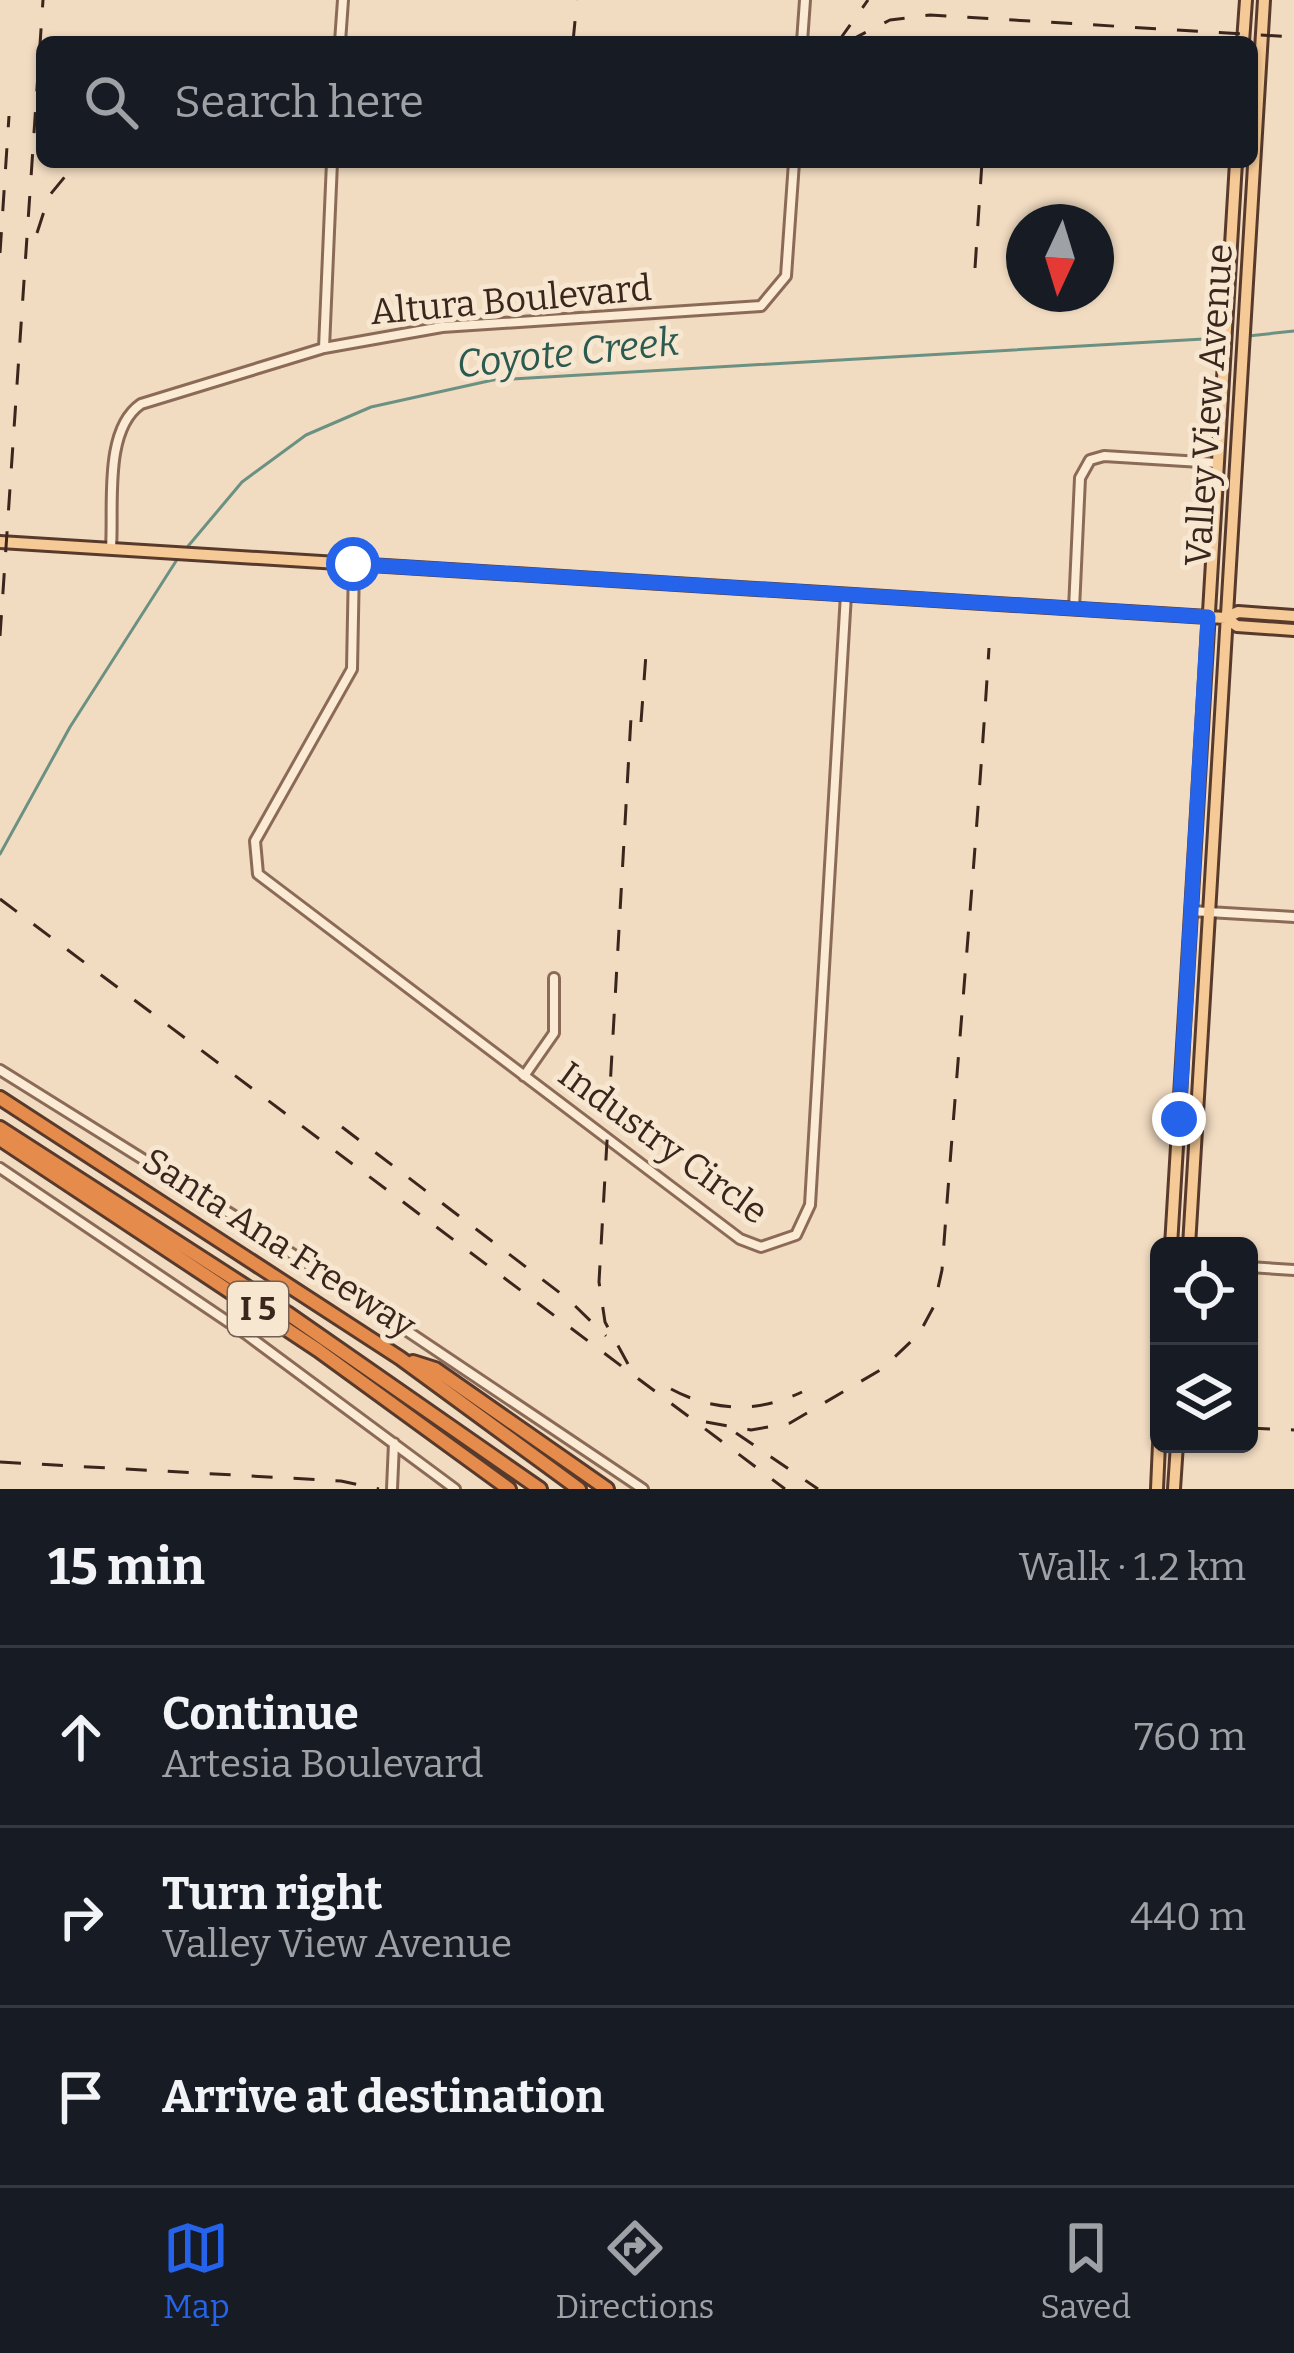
<!DOCTYPE html>
<meta charset="utf-8">
<style>
:root{--surface:#171b24;--page:#242831;--text:#f1f3f6;--muted:#9ea1a6;--line:#363941;--accent:#2563eb}
body{margin:0;font-family:Bitter,serif;background:var(--page);color:var(--text)}
.controls{position:absolute;right:36px;bottom:36px;display:grid;overflow:hidden;border-radius:18px;box-shadow:0 3px 9px #0004}
.controls button{width:108px;height:108px;display:grid;place-items:center;padding:0;border:0;border-bottom:3px solid var(--line);background:var(--surface);color:var(--text);font:60px sans-serif}
.compass{position:absolute;left:1006px;top:204px;width:108px;height:108px;border-radius:50%;background:var(--surface);box-shadow:0 3px 9px #0004;rotate:184deg}
.stop{position:absolute;width:36px;height:36px;margin:-27px;border:9px solid #2563eb;border-radius:50%;background:#fff}
.stop.end{background:#2563eb;border-color:#fff;box-shadow:0 3px 12px #0008}
.list{margin:0;padding:0;list-style:none}
h2{display:flex;justify-content:space-between;align-items:center;height:156px;margin:0;padding:0 48px;font-size:51px}
h2 small{font-size:39px;font-weight:400;color:var(--muted)}
.list li{display:grid;grid-template-columns:78px 1fr auto;gap:36px;align-items:center;box-sizing:border-box;height:180px;padding:0 48px;border-top:3px solid var(--line)}
.list b{display:block;font-size:45px;white-space:nowrap}
.list p{margin:0;font-size:39px;white-space:nowrap;color:var(--muted)}
.list em{font-size:39px;font-style:normal;color:var(--muted)}
.icon{flex:none;width:66px;height:66px;fill:none;stroke:currentColor;stroke-width:2;stroke-linecap:round;stroke-linejoin:round}
.map{position:relative;flex:none;width:1294px;height:1489px;overflow:hidden}
.search{position:absolute;background:var(--surface);box-shadow:0 3px 9px #0004;left:36px;right:36px;top:36px;height:132px;display:flex;align-items:center;gap:30px;box-sizing:border-box;padding:0 42px;border-radius:18px;color:var(--muted);font-size:45px}
.sheet{height:696px;background:var(--surface)}
nav{display:flex;justify-content:space-around;align-items:center;box-sizing:border-box;height:168px;border-top:3px solid var(--line);background:var(--surface);font-size:33px;color:var(--muted)}
nav a{display:grid;justify-items:center;gap:6px}
nav .on{color:var(--accent)}
.map>svg:first-child{display:block}
.lines{fill:none;stroke-linecap:round;stroke-linejoin:round}
.stream{stroke:#6a9182;stroke-width:3}
.minor-casing{stroke:#8b6b57;stroke-width:14}
.major-casing{stroke:#583a2c;stroke-width:16}
.highway-casing{stroke:#583a2c;stroke-width:18}
.minor{stroke:#fbead4;stroke-width:8}
.major{stroke:#f6ca96;stroke-width:10}
.highway{stroke:#e58b4c;stroke-width:12}
.rail{stroke:#3a261c;stroke-width:3;stroke-dasharray:21 21;stroke-linecap:butt}
.route{stroke:#2563eb;stroke-width:15}
.labels{text-anchor:middle;dominant-baseline:central;stroke-width:10;stroke-linejoin:round;paint-order:stroke}
.shield{fill:#f7e7d1;stroke:#736052;stroke-width:3}
.shield-label{font-size:33px;font-weight:bold;fill:#3a261c}
.street-label{font-size:36px;fill:#3a261c;stroke:#f7e7d1}
.water-label{font-size:39px;font-style:italic;fill:#2b5a50;stroke:#f7e7d1}
</style>
<div class="map">
<svg width="1294" height="1489" viewBox="0 0 1294 1489">
<rect width="100%" height="100%" fill="#f1dbc1"/>
<g class="lines">
<path class="stream" d="M 1248,336 L 1294,331
M 184,551 L 242,482 L 306,435 L 371,407 L 493,380 L 1221,338
M 0,854 L 70,727 L 178,558"/>
<defs>
<path id="minor" d="M 340,42 L 343,0
M 802,42 L 805,0
M 324,348 L 332,162
M 111,548 C 114,507 103,430 141,404 L 324,348 L 442,327 L 761,306 L 786,276 L 794,162
M 354,565 L 352,669 L 255,841 L 258,874 L 740,1239 L 761,1247 L 796,1235 L 810,1205 L 846,594
M 1074,609 L 1080,478 L 1090,460 L 1104,456 L 1217,463
M 1191,911 L 1294,917
M 0,1070 L 255,1229 L 643,1489
M 524,1076 L 554,1033 L 554,978
M 0,1168 L 246,1334 L 455,1489
M 1249,1267 L 1294,1270
M 392,1489 L 394,1443"/>
<path id="major" d="M 1243,42 L 1246,0
M 0,542 L 1208,617 L 1226,618 L 1237,626 L 1294,630
M 1226,618 L 1238,612 L 1294,616
M 1171,1246 L 1236,162
M 1189,1246 L 1264,0
M 1157,1489 L 1159,1444
M 1174,1489 L 1177,1444"/>
<path id="highway" d="M 0,1098 L 400,1358 L 579,1489
M 0,1128 L 287,1313 L 540,1489
M 0,1139 L 318,1350 L 509,1489
M 413,1362 L 435,1369 L 607,1489"/>
</defs>
<use href="#minor" class="minor-casing"/>
<use href="#major" class="major-casing"/>
<use href="#highway" class="highway-casing"/>
<use href="#minor" class="minor"/>
<use href="#major" class="major"/>
<use href="#highway" class="highway"/>
<path class="rail" d="M 573,42 L 577,0
M 838,42 L 868,0
M 847,42 L 890,20 L 930,15 L 1294,37
M 591,162 L 697,166
M 37,233 L 49,196 L 77,162
M 0,253 L 9,116
M 975,268 L 982,162
M 0,636 L 43,0
M 641,722 L 646,654
M 0,899 L 785,1489
M 342,1127 L 568,1299 L 606,1336
M 628,1364 L 605,1322 L 599,1282 L 632,700
M 671,1389 C 714,1412 758,1413 802,1392
M 706,1422 L 751,1430 L 790,1423 L 882,1369 L 919,1334 L 934,1306 L 942,1270 C 957,1062 976,856 989,648
M 1249,1428 L 1294,1430
M 736,1433 L 818,1489
M 0,1462 L 341,1481 L 379,1489"/>
</g>
<g class="lines">
<path class="route" d="M 353,564 L 1208,617 L 1179,1119"/>
</g>
<g class="labels">
<rect class="shield" x="228" y="1282" width="60" height="54" rx="9"/>
<g class="shield-label">
<text x="258" y="1309">I 5</text>
</g>
<g class="street-label">
<text transform="translate(511 300) rotate(-5)">Altura Boulevard</text>
<text transform="translate(1209 405) rotate(-86)">Valley View Avenue</text>
<text transform="translate(663 1143) rotate(36)">Industry Circle</text>
<text transform="translate(279 1243) rotate(33)">Santa Ana Freeway</text>
</g>
<g class="water-label">
<text transform="translate(568 353) rotate(-6)">Coyote Creek</text>
</g>
</g>
</svg>
<div class="controls">
<button><svg class="icon" aria-label="locate" viewBox="0 0 24 24"><circle cx="12" cy="12" r="6"/><path d="M12 2v4M12 18v4M2 12h4M18 12h4"/></svg></button>
<button><svg class="icon" aria-label="layers" viewBox="0 0 24 24"><path d="M12 4l9 5-9 5-9-5zM3 14l9 5 9-5"/></svg></button>
</div>
<svg class="compass" viewBox="-18 -18 36 36"><path d="M0-13l5 13h-10z" fill="#e53935"/><path d="M0 13l5-13h-10z" fill="#9ea1a6"/></svg>
<div class="stop" style="left:353px;top:564px"></div>
<div class="stop end" style="left:1179px;top:1119px"></div>
<div class="search"><svg class="icon" aria-label="search" viewBox="0 0 24 24"><circle cx="10" cy="10" r="6"/><path d="M15 15l6 6"/></svg>Search here</div>
</div>
<section class="sheet">
<h2>15 min<small>Walk · 1.2 km</small></h2>
<ul class="list">
<li><svg class="icon" aria-label="ahead" viewBox="0 0 24 24"><path d="M12 20V5M6 11l6-6 6 6"/></svg><div><b>Continue</b><p>Artesia Boulevard</p></div><em>760 m</em></li>
<li><svg class="icon" aria-label="right" viewBox="0 0 24 24"><path d="M7 20v-9h11M14 6l5 5-5 5"/></svg><div><b>Turn right</b><p>Valley View Avenue</p></div><em>440 m</em></li>
<li><svg class="icon" aria-label="arrive" viewBox="0 0 24 24"><path d="M6 21V4h12l-3 4 3 4H6"/></svg><div><b>Arrive at destination</b></div></li>
</ul>
</section>
<nav>
<a class="on"><svg class="icon" aria-label="map" viewBox="0 0 24 24"><path d="M3 6l6-2 6 2 6-2v14l-6 2-6-2-6 2zM9 4v14M15 6v14"/></svg>Map</a>
<a><svg class="icon" aria-label="directions" viewBox="0 0 24 24"><path d="M12 3l9 9-9 9-9-9zM9 14v-3h6M13 9l2 2-2 2"/></svg>Directions</a>
<a><svg class="icon" aria-label="saved" viewBox="0 0 24 24"><path d="M7 4h10v16l-5-4-5 4z"/></svg>Saved</a>
</nav>
